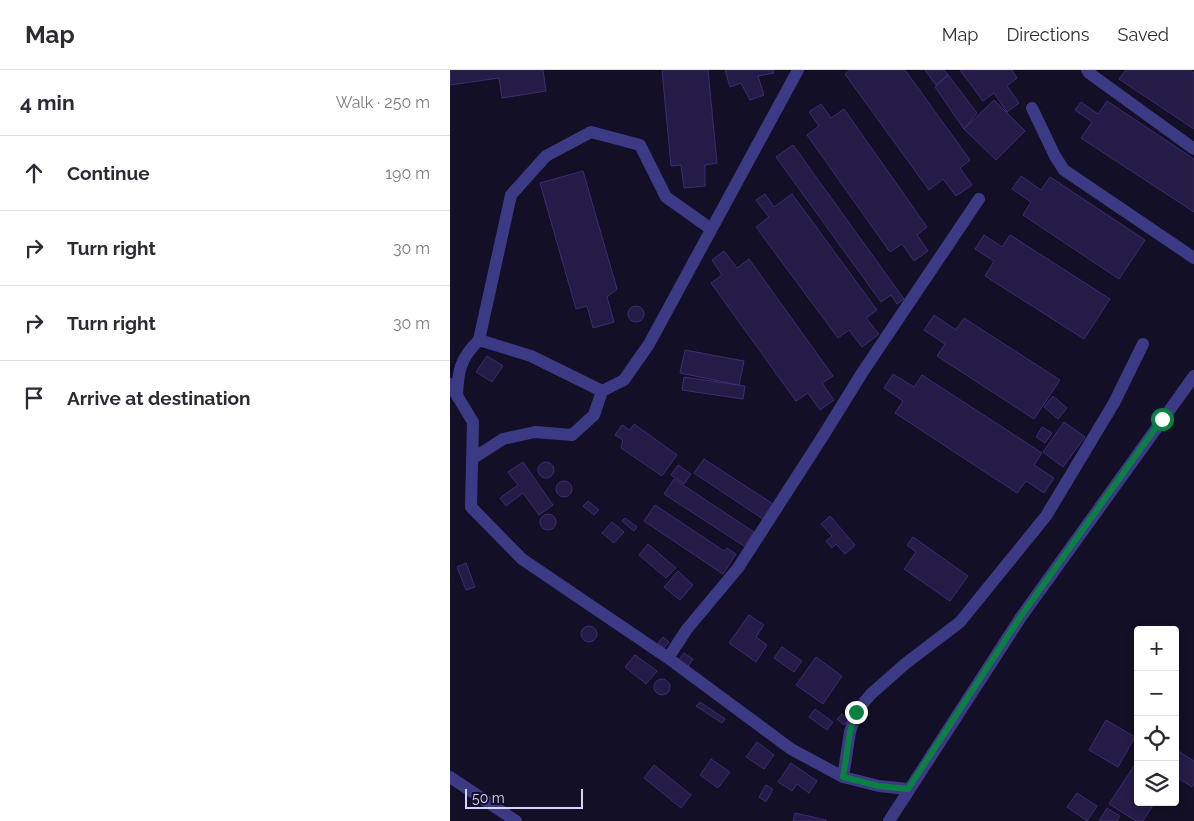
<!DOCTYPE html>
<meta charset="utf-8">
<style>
:root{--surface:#fff;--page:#f7f7f7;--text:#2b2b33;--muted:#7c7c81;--line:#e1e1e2}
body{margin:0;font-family:Raleway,sans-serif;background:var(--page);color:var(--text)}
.controls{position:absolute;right:15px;bottom:15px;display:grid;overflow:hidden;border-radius:5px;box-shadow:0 2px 8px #0003}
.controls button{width:45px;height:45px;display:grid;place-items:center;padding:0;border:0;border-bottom:1px solid var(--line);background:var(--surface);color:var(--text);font:25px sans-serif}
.scale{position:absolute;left:15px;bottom:12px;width:118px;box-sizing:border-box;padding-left:5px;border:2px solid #d9d4ff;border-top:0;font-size:14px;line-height:18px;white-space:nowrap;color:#d9d4ff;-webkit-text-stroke:4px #130f26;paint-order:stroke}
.stop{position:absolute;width:15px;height:15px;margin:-11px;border:4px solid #0b8043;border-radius:50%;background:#fff}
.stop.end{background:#0b8043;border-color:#fff;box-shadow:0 1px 5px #0008}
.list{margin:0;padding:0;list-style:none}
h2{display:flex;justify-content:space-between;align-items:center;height:65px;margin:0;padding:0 20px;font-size:21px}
h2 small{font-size:16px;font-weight:400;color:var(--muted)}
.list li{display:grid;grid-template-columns:32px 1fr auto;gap:15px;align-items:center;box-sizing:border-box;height:75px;padding:0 20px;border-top:1px solid var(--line)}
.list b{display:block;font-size:19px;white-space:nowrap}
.list em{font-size:16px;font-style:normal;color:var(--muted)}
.icon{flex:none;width:28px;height:28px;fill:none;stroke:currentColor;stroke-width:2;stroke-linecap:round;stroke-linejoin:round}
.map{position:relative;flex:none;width:744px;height:751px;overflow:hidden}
header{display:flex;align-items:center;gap:30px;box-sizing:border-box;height:70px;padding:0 25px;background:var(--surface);border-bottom:1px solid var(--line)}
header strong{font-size:24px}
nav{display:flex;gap:28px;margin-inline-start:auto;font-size:18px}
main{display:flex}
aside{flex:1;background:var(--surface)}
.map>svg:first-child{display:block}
.building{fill:#241b47;stroke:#3b2d73}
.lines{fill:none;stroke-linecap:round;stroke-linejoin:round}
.minor{stroke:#3d3a85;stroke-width:12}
.route{stroke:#0b8043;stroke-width:6}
</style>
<header>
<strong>Map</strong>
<nav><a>Map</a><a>Directions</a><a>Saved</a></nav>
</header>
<main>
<aside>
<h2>4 min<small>Walk · 250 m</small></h2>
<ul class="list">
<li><svg class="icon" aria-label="ahead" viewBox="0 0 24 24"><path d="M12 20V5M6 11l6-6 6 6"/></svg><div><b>Continue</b></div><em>190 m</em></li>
<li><svg class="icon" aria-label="right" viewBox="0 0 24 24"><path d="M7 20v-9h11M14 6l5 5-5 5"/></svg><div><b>Turn right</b></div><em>30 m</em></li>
<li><svg class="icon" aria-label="right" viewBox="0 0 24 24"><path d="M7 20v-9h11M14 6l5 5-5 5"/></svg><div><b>Turn right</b></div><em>30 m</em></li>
<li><svg class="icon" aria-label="arrive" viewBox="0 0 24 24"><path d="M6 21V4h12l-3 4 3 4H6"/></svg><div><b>Arrive at destination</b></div></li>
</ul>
</aside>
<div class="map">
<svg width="744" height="751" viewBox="0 0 744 751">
<rect width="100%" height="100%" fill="#130f26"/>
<path class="building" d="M 0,0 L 93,0 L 96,21 L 52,28 L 49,8 L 0,15 Z
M 212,0 L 258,0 L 267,93 L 255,95 L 255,116 L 234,118 L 231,95 L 221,96 Z
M 275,0 L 323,0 L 324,3 L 308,6 L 314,25 L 300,30 L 291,13 L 280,17 Z
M 400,0 L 455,0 L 520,90 L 510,98 L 522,115 L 506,126 L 493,109 L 479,120 L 395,4 Z
M 475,0 L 494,0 L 498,5 L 486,15 Z
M 510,0 L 562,0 L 567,8 L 557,16 L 569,33 L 557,42 L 544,23 L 533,31 Z
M 676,0 L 740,0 L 744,3 L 744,59 L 669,9 Z
M 498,5 L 527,43 L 514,59 L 485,17 Z
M 544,30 L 575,61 L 546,90 L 514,59 Z
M 657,31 L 744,89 L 744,142 L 631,68 L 642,52 L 625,40 L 631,32 L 648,44 Z
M 371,34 L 381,48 L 394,39 L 477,157 L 467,165 L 478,181 L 464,191 L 452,174 L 440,182 L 357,65 L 369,56 L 359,42 Z
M 343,75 L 454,229 L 447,234 L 441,225 L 431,232 L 326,87 Z
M 133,101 L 167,219 L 157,227 L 164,252 L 143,258 L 137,236 L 126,239 L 90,113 Z
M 571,106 L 591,120 L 600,107 L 695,170 L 669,209 L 573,145 L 581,132 L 562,119 Z
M 315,124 L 324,137 L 342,124 L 427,240 L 416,248 L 429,264 L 412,277 L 399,260 L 388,268 L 306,157 L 319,147 L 306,130 Z
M 534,165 L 552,177 L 560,165 L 660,229 L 634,269 L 535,206 L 544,191 L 525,179 Z
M 274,181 L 287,198 L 299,189 L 383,306 L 372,313 L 384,330 L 370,340 L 358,323 L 346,331 L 261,213 L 272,205 L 262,190 Z
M178 244a8 8 0 1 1 16 0a8 8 0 1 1-16 0Z
M 484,245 L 506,260 L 514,248 L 610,310 L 584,349 L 487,286 L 495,274 L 474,260 Z
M 235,280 L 294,291 L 289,315 L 230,303 Z
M 37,286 L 53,296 L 42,312 L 26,302 Z
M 443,304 L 464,317 L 472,305 L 592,383 L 584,395 L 604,408 L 594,423 L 576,411 L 567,423 L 445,343 L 453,331 L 434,318 Z
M 234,307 L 295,316 L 293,329 L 232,320 Z
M 603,326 L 617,338 L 608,349 L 594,337 Z
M 614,352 L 635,367 L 613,397 L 593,382 Z
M 184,354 L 227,385 L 212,406 L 171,378 L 173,370 L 165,365 L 172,355 L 180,360 Z
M 592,357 L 602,363 L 595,373 L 586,367 Z
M 254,389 L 323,434 L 313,449 L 244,403 Z
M88 400a8 8 0 1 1 16 0a8 8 0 1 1-16 0Z
M 73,392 L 103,435 L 89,445 L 73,423 L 56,436 L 50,428 L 68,415 L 58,402 Z
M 228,395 L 241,404 L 234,414 L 221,405 Z
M 224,409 L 304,462 L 294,476 L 214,424 Z
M106 419a8 8 0 1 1 16 0a8 8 0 1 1-16 0Z
M 138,431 L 149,440 L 144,445 L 133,436 Z
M 205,435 L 274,481 L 277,478 L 286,484 L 273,504 L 194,451 Z
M90 452a8 8 0 1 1 16 0a8 8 0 1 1-16 0Z
M 380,446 L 405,475 L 395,484 L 386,474 L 382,478 L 376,471 L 382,466 L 371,454 Z
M 175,448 L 187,457 L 184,461 L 172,451 Z
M 162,452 L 174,462 L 164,473 L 152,463 Z
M 463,467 L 518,506 L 500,531 L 454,499 L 466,482 L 457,475 Z
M 198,474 L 226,498 L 216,508 L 189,485 Z
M 16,493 L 25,517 L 16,520 L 7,497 Z
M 228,501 L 243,515 L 230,530 L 214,517 Z
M 299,545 L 314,555 L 306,567 L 317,575 L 306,592 L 279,573 Z
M131 564a8 8 0 1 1 16 0a8 8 0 1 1-16 0Z
M 213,567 L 219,572 L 214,578 L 208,573 Z
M 332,577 L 352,591 L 344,602 L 324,588 Z
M 234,583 L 243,589 L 237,598 L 228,591 Z
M 185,585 L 207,601 L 196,614 L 175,597 Z
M 366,587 L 392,606 L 373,634 L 346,615 Z
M204 617a8 8 0 1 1 16 0a8 8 0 1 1-16 0Z
M 250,632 L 275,649 L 272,653 L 246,636 Z
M 365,639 L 383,652 L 377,660 L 359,647 Z
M 392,644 L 399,649 L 394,655 L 387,649 Z
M 656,650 L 685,667 L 668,697 L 639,680 Z
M 307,672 L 324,685 L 314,699 L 296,687 Z
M 725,679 L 744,691 L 744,714 L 742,717 L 725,706 Z
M 261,689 L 280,702 L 268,718 L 250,705 Z
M 688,690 L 688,732 L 705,732 L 693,751 L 686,751 L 659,734 Z
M 341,693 L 367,711 L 359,723 L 347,714 L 342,721 L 328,712 Z
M 204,695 L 241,725 L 231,738 L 194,708 Z
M 316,715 L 323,719 L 316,732 L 309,727 Z
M 627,723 L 647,736 L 637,751 L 617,737 Z
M 657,738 L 670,746 L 667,751 L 649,751 Z
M 345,743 L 376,750 L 376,751 L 343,751 Z"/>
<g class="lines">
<path class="minor" d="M 637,0 L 639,3 L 744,79
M 582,38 L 605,86 L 614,100 L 744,188
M 29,270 L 61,125 L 96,86 L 141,62 L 190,75 L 216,127 L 261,159
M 0,314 L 23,352 L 21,437 L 72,489 L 218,588 L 341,679 L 393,707 L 429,716 L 458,719
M 7,326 C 8,300 10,289 29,270 L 81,286 L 152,321
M 22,389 L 53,369 L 85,362 L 122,365 L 144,345 L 152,321 L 174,310 L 199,274 L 348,0
M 218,588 L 237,559 L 288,498 L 373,366 L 412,303 L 529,129
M 0,707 L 66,751
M 393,707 L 400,662 L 406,642 L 421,624 L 455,594 L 510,552 L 596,446 L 664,333 L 693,274
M 439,751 L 571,547 L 744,306"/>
</g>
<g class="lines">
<path class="route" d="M 406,642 L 400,662 L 393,707 L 429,716 L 458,719 L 571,546 L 712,349"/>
</g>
</svg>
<div class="controls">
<button>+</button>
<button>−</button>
<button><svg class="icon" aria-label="locate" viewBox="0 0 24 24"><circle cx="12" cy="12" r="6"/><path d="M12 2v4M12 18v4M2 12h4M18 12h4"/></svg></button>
<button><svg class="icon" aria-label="layers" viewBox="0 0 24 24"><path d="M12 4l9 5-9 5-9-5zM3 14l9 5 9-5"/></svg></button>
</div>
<div class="scale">50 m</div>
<div class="stop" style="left:712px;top:349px"></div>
<div class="stop end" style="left:406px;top:642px"></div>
</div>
</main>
